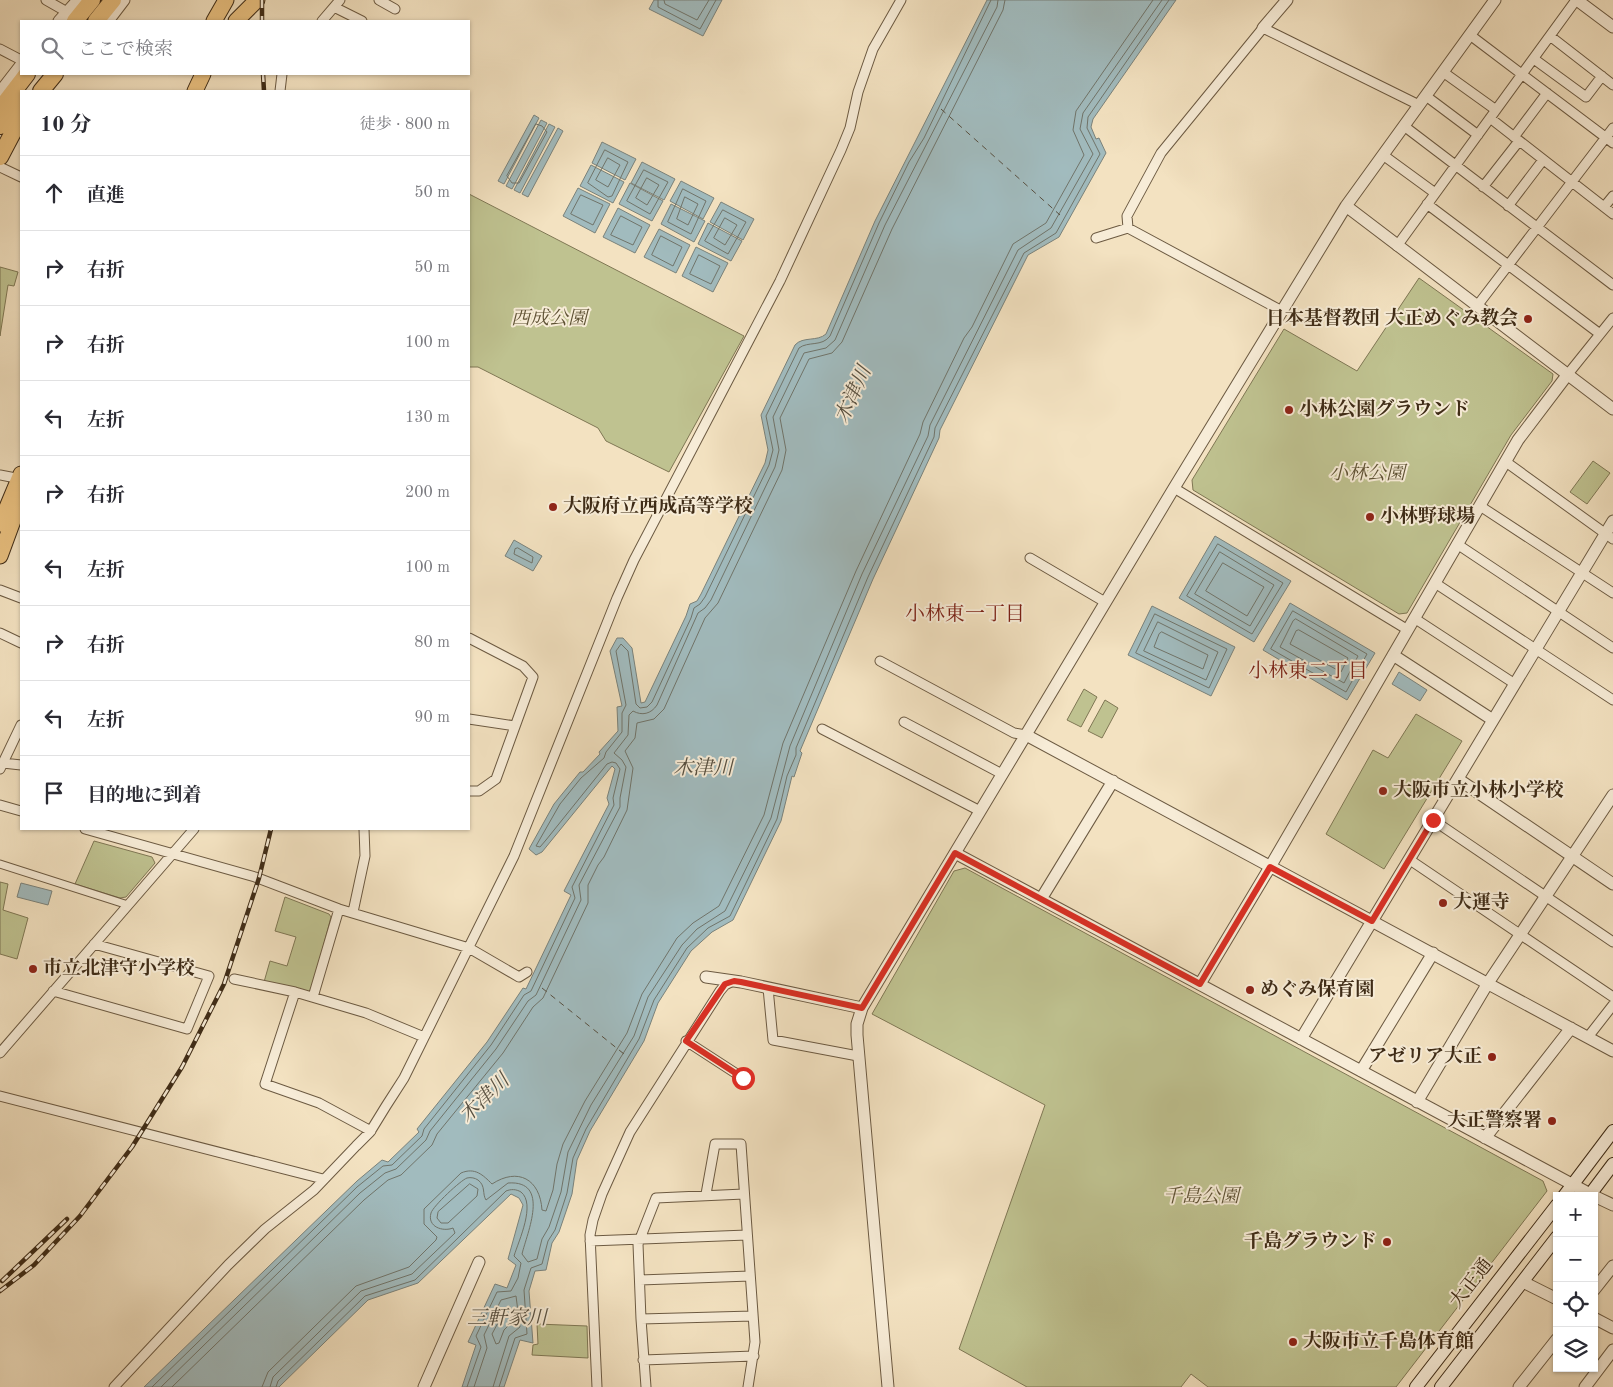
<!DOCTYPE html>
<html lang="ja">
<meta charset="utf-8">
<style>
:root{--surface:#fff;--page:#f2f2f3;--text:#2b2b33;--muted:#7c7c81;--line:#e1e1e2}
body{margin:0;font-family:"Old Standard TT","Noto Serif JP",serif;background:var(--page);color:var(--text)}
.controls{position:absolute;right:15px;bottom:15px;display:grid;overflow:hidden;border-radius:0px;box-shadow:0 1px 4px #0004}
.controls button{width:45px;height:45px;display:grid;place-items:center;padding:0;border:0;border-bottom:1px solid var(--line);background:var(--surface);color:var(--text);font:25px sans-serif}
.stop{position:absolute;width:15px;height:15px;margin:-11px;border:4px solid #d93025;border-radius:50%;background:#fff}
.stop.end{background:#d93025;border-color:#fff;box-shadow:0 1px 5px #0008}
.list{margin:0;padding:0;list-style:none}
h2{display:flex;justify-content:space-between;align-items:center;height:65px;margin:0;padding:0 20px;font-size:21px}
h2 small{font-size:16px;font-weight:400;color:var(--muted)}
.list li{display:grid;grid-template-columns:32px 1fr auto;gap:15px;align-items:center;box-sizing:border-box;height:75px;padding:0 20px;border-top:1px solid var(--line)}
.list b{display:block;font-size:19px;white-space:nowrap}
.list em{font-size:16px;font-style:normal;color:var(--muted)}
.icon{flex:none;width:28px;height:28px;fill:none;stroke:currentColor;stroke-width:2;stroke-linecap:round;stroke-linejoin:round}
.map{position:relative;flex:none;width:1613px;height:1387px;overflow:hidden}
.search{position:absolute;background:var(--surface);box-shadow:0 1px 4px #0004;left:20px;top:20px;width:450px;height:55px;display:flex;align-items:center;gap:12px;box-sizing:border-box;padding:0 18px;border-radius:0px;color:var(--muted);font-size:19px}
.panel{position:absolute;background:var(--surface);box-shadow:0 1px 4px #0004;left:20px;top:90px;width:450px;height:740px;border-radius:0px}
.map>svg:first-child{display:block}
.green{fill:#bfc290;stroke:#7f7754}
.water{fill:#a1bbbe;stroke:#7a827b}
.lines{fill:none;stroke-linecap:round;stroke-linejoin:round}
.shore{stroke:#70746a;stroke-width:1}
.ferry{stroke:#585041;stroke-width:1;stroke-dasharray:6 5;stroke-linecap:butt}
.pedestrian-casing{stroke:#6c5a42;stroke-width:9}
.minor-casing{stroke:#6c5a42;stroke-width:11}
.tertiary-casing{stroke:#6c5a42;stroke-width:13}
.secondary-casing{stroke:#3f2c17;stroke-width:14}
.primary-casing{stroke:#3f2c17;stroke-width:17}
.motorway-casing{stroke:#3f2c17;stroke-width:18}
.pedestrian{stroke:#f7ecd7;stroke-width:7}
.minor{stroke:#f7ecd7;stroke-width:9}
.tertiary{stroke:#f7ecd7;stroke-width:11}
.secondary{stroke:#f7ecd7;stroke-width:12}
.primary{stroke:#eac180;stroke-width:15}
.motorway{stroke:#eac180;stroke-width:16}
.rail-casing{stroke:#3f2c17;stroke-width:4.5}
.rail{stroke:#f7ecd7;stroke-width:2.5;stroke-dasharray:8;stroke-linecap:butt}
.route{stroke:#d93025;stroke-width:6}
.poi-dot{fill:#8f2418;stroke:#f7ecd7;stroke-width:2}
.labels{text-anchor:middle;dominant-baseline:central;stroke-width:4;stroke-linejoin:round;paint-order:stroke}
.park-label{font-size:19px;font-style:italic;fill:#5f5235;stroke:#f7ecd7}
.poi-label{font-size:19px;font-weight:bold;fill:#3f2c17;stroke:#f7ecd7;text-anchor:start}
.street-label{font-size:19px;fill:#3f2c17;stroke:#f7ecd7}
.water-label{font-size:20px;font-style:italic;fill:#585041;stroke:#f7ecd7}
.neighbourhood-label{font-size:20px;fill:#7a1f14;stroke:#f7ecd7}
</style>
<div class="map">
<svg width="1613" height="1387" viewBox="0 0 1613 1387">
<rect width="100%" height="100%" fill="#f3e2c1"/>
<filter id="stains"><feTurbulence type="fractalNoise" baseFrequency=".004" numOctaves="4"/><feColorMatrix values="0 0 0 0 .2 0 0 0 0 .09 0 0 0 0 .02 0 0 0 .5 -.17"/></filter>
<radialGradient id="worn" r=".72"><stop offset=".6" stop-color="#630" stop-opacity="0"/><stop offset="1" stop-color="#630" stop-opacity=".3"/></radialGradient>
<path class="green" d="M 469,194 L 744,336 L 669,472 L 606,441 L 598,428 L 478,367 L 469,367 Z
M 0,267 L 18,272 L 14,286 L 8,285 L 0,336 Z
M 1419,278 L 1553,374 L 1552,381 L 1511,435 L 1407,613 L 1399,614 L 1193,490 L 1192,480 L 1284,329 L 1357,371 Z
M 1593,461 L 1610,473 L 1587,504 L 1570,492 Z
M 1084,689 L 1097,697 L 1081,727 L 1067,720 Z
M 1105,700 L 1118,708 L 1102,738 L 1088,731 Z
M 1416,714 L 1462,741 L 1384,869 L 1326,834 L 1373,750 L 1388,758 Z
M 94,841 L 152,857 L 155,863 L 126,897 L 120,898 L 75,884 Z
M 965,868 L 1543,1181 L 1547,1191 L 1396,1387 L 1208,1387 L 1191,1374 L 1181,1387 L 1027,1387 L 959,1349 L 1045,1105 L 872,1014 L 954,871 Z
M 0,882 L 8,884 L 3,910 L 28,918 L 17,959 L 0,954 Z
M 285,897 L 329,914 L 331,917 L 311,993 L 264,982 L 270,961 L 287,966 L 296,937 L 275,931 Z
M 537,1324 L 587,1326 L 588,1358 L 532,1355 L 533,1345 L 538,1344 Z"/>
<path class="water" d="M 654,0 L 722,0 L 703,36 L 649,9 Z
M 987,0 L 1176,0 L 1093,119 L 1091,127 L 1096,139 L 1099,138 L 1106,153 L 1059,237 L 1028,255 L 940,430 L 939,438 L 873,579 L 800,751 L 802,753 L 794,777 L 792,776 L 781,821 L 733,920 L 712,932 L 691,951 L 658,1003 L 644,1041 L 590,1131 L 577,1160 L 572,1194 L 559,1232 L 552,1243 L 546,1270 L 535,1271 L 529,1291 L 533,1343 L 520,1340 L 504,1387 L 462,1387 L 476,1345 L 468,1342 L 495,1284 L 507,1288 L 516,1265 L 508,1259 L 523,1205 L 519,1198 L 511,1194 L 418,1283 L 368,1300 L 279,1387 L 144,1387 L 357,1181 L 382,1160 L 388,1162 L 419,1132 L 417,1129 L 487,1042 L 523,988 L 526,989 L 571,895 L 564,891 L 609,804 L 607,798 L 615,769 L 612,766 L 542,852 L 536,855 L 529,849 L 554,804 L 580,772 L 583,772 L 600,754 L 599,752 L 618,731 L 617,707 L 622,706 L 610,651 L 617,638 L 623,638 L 632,648 L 641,703 L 645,702 L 686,616 L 690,604 L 697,601 L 701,594 L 765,463 L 768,450 L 761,415 L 795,345 C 803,336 817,342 826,334 L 875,221 Z
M 534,115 L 539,118 L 504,184 L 498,181 Z
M 541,120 L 547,123 L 512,189 L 506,186 Z
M 549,124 L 555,127 L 520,193 L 514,190 Z
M 558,128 L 563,131 L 528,197 L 522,194 Z
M 602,142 L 636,159 L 625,180 L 592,163 Z
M 642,162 L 675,179 L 664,200 L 631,183 Z
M 591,165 L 624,182 L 613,203 L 580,186 Z
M 681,181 L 714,198 L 703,219 L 670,201 Z
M 630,183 L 663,201 L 652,221 L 619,204 Z
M 578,188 L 610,204 L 595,233 L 563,216 Z
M 721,202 L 754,219 L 743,240 L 710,222 Z
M 671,204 L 705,221 L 694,242 L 661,224 Z
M 618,208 L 650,225 L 635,253 L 603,237 Z
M 708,223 L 742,241 L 731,261 L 698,244 Z
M 659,229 L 690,245 L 676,273 L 644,257 Z
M 696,247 L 728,263 L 713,292 L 682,276 Z
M 1215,536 L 1291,581 L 1254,642 L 1179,598 Z
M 514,540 L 542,556 L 533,571 L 505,556 Z
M 1290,603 L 1375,653 L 1347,700 L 1263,650 Z
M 1152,606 L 1235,647 L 1211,696 L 1128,655 Z
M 1399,672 L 1427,690 L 1420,701 L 1392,684 Z
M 21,883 L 52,891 L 48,905 L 17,897 Z"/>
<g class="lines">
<path class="shore" d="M 658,0 L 658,7 L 700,29 L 716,0
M 664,0 L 665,4 L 697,20 L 709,0
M 536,124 L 542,126 L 547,132 L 519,183 L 512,183 L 507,176 Z
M 605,150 L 628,162 L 612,196 L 608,197 L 588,183 Z
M 608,158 L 620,165 L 608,187 L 596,180 Z
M 644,170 L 668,182 L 650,214 L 627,201 Z
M 647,178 L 659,185 L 647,205 L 636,198 Z
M 683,189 L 706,201 L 691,234 L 668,222 Z
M 581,195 L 603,205 L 593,225 L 571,214 Z
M 685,197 L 698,204 L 688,225 L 677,219 Z
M 723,210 L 746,222 L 728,254 L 705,241 Z
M 621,216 L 642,227 L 633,245 L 611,235 Z
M 725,218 L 737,225 L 725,245 L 714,238 Z
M 661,236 L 682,247 L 673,266 L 652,255 Z
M 699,255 L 720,266 L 711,284 L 690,274 Z
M 1218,544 L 1283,583 L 1252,634 L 1187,596 Z
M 518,548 L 533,557 L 532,563 L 514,554 L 515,549 Z
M 1220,552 L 1274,585 L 1250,626 L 1195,594 Z
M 1223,563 L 1264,587 L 1247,616 L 1206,591 Z
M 1293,611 L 1367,654 L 1346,692 L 1271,649 Z
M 1155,614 L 1227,649 L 1209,688 L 1136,653 Z
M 1296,619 L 1358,656 L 1344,683 L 1280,647 L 1293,621 Z
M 1158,622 L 1218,652 L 1206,680 L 1144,651 Z
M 1299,630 L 1348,658 L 1341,672 L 1290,644 L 1296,631 Z
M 1162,632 L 1208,655 L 1203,669 L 1154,647 L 1159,634 Z
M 470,1184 L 478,1189 L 477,1196 L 448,1223 L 441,1223 L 437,1218 L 438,1212 Z
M 510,1307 L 512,1322 L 504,1330 L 499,1343 L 496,1344 L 492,1334 L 506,1308 Z
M 152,1387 L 357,1187 L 383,1166 L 392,1165 L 422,1136 L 424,1129 L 491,1045 L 524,995 L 531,991 L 575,898 L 572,887 L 614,805 L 613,798 L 620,769 L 616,763 L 612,762 L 607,764 L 546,840 L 540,847 L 536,846 L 560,804 L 581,778 L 604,758 L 606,752 L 622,732 L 622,713 L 626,705 L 616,651 L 621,644 L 628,651 L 636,704 L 640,708 L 647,707 L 652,702 L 691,618 L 694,608 L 700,604 L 705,597 L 769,465 L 773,450 L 766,416 L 799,348 C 808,341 822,347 830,336 L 879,223 L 909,162 L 924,138 L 991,0
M 161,1387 L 360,1193 L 385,1173 L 396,1169 L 426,1140 L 430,1131 L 496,1049 L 528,1001 L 536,995 L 581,900 L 579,885 L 620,807 L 620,798 L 626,767 L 622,760 L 614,753 L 628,735 L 629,715 L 633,711 C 642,716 651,714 657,705 L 698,613 L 705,608 L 711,600 L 775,467 L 779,450 L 773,417 L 804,353 L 826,348 L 835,340 L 885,225 L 997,7 L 998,0
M 172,1387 L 364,1200 L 388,1180 L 401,1175 L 432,1145 L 437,1134 L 503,1053 L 533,1007 L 543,998 L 588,903 L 588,885 L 598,865 L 604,857 L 627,810 L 633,768 L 625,751 L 635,738 L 637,723 L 654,719 L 664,709 L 705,618 L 718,603 L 782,470 L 786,450 L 780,418 L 809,359 L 832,353 L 842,342 L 892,229 L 1003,10 L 1005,0
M 262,1387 L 268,1372 L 356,1286 L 409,1267 L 436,1240 L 437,1237 L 424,1224 L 424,1209 L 461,1173 C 475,1167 483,1175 492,1184 C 518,1167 540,1179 542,1210 L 546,1211 L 553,1190 L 557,1164 L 563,1144 L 585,1101 L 627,1033 L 642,994 L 677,938 L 693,923 L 719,906 L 764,815 L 783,743 L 856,571 L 920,434 L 923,422 L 964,338 L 972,327 L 1013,244 L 1046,223 L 1084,155 L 1073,130 L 1076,111 L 1153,0
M 270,1387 L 273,1377 L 361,1291 L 412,1274 L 455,1233 L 453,1228 C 443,1232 427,1227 431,1213 C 433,1206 461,1180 467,1178 C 471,1177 475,1178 478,1180 C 486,1186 482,1194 486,1200 L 508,1183 C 551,1180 527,1233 522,1254 L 528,1262 L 537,1259 L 542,1239 L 549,1227 L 561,1192 L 568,1152 L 591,1105 L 634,1036 L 648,997 L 682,945 L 697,929 L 725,911 L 771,818 L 790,746 L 862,574 L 928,436 L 930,425 L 1018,250 L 1051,228 L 1093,154 L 1080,129 L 1083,113 L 1162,0
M 276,1387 L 278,1381 L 365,1296 L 415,1280 L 506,1191 C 511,1189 516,1189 521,1192 C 536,1204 519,1240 514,1256 L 521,1263 L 518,1278 L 511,1291 L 497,1292 L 476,1336 L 481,1347 L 467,1387
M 474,1387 L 487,1348 L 484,1335 L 501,1300 L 516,1296 L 520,1327 L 509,1336 L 493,1387
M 499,1387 L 515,1338 L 527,1334 L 524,1290 L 531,1268 L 542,1264 L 548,1241 L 555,1230 L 567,1193 L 573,1158 L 586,1129 L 639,1039 L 654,1000 L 687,948 L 708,928 L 730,916 L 777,819 L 787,776 L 796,755 L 796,748 L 868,577 L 934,437 L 935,428 L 1024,253 L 1056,233 L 1100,154 L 1087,128 L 1088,117 L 1169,0"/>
<path class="ferry" d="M 941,109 L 1060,215
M 542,988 L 624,1054"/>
<defs>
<path id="pedestrian" d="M 0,864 L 128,905"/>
<path id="minor" d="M 46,0 L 67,12
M 379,0 L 395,9
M 334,7 L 362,21
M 322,21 L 340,0
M 1470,35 L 1613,143
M 1550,36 L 1613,85
M 0,49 L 21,60
M 1534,59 L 1586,97 L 1602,76
M 1443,72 L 1496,110
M 280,91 L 282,74
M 1426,96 L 1478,135
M 1490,118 L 1613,214
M 1404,126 L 1613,285
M 1514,137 L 1547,93
M 1383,155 L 1435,193
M 0,167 L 21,177
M 1483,187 L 1519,141
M 1427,204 L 1600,334
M 1508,206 L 1543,160
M 1604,207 L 1613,196
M 1128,228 L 1127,216 L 1161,153 L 1263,28 L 1419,105
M 1096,238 L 1128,228 L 1282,311
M 1397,246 L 1576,0
M 1477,306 L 1613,128
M 1568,374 L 1613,318
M 1506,462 L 1613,539
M 0,475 L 21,479
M 1174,488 L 1408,630
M 1480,506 L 1613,593
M 1457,544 L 1613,648
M 1030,558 L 1105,602
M 1435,583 L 1613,700
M 0,590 L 21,598
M 1414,618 L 1515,684
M 0,633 L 21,643
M 469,638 L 523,666 L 533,677 L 496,779 L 479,791 L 469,791
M 880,661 L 1014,733 L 1026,735
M 469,719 L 515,726
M 904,722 L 1002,774
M 822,729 L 980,811
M 3,763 L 21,765
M 0,769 L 21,725
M 0,805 L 21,811
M 1433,820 L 1613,942
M 85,829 L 255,877 L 339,909 L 469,948 L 519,977 L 527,972
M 1410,860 L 1613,997
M 353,912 L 365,856 L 364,829
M 234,979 L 295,992 L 366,1013 L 424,1037
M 768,988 L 773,1040 L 858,1056
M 53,991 L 187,1029 L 209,976 L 94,944
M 295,992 L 265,1084 L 319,1103 L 371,1131
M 313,997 L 339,909
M 1588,1037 L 1613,1005
M 686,1041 L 743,1078
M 0,1053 L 194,829
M 0,1096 L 323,1179
M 706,1194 L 715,1144 L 741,1144 L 755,1342 L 748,1387
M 590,1241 L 747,1235
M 640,1280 L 750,1276
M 641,1319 L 753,1316
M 643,1360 L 754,1356
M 114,1387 L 228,1265 L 265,1229 L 314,1190 L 356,1146 L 370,1132 L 386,1106 L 404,1078 L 514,856 L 617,598 L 634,560 L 780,281 L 841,150 L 850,128 L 858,92 L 873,49 L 901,0
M 597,1387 L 590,1235 L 593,1220 L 602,1194 L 630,1132 L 720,991 L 725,985 L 733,981
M 646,1387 L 641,1319 L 638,1244 L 656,1198 L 744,1194"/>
<path id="tertiary" d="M 1577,0 L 1613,27
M 59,21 L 78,0
M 108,21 L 124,0
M 1263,28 L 1287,0
M 0,92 L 21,65
M 1346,206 L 1613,409
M 1393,655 L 1493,720
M 1026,735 L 1613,1051
M 1458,779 L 1613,884
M 955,853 L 1594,1196
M 1041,899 L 1113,781
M 706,977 L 741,982 L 862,1008
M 1200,984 L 1270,867 L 1518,440 L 1568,374
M 1301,1039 L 1613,521
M 1361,1071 L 1433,953
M 1417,1102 L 1488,983 L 1613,795
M 1485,1138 L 1571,1028
M 1594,1196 L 1613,1205
M 1523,1282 L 1557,1299
M 1594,1290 L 1613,1266
M 1594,1318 L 1613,1328
M 424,1387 L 479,1262
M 888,1387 L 857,1035 L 857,1024 L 862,1008 L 1174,488 L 1346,206 L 1495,0
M 1519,1387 L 1557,1339
M 1585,1387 L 1613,1350"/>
<path id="secondary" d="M 1564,1196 L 1613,1131
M 1589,1196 L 1613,1164
M 1416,1387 L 1557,1205
M 1441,1387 L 1557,1237"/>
<path id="primary" d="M 214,21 L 226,0
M 236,21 L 257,0
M 195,91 L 203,74
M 0,524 L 21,474
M 0,556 L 21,499"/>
<path id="motorway" d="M 75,21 L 92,0
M 96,21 L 113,0
M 41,91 L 55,74
M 0,109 L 27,74
M 0,126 L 18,101
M 0,157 L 20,119"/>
</defs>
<use href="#pedestrian" class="pedestrian-casing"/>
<use href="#minor" class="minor-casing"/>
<use href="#tertiary" class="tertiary-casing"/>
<use href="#secondary" class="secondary-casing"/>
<use href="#primary" class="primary-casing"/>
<use href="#motorway" class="motorway-casing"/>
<use href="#pedestrian" class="pedestrian"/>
<use href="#minor" class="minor"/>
<use href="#tertiary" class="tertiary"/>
<use href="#secondary" class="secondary"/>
<use href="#primary" class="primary"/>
<use href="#motorway" class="motorway"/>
<defs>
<path id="rail" d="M 262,0 L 262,21
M 263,74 L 264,91
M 2,1281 L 67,1219
M 0,1291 L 34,1265 L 80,1216 L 132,1147 L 182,1067 L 224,984 L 259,878 L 271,829"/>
</defs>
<use href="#rail" class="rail-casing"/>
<use href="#rail" class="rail"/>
</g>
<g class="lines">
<path class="route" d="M 743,1078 L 686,1041 L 725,984 L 734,981 L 741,982 L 862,1008 L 955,853 L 1200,984 L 1270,867 L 1372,921 L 1433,820"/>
</g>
<g class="poi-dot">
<circle cx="1528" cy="319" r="5"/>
<circle cx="1289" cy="410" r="5"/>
<circle cx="553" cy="507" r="5"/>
<circle cx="1370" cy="517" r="5"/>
<circle cx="1383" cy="791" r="5"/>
<circle cx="1443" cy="903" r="5"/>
<circle cx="33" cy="969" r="5"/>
<circle cx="1250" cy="990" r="5"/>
<circle cx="1492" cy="1057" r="5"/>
<circle cx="1552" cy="1121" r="5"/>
<circle cx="1387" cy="1242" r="5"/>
<circle cx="1293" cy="1342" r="5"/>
</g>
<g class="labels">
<g class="park-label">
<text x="549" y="319">西成公園</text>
<text x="1367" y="474">小林公園</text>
<text x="1201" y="1197">千島公園</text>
</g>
<g class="poi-label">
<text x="1518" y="319" text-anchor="end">日本基督教団 大正めぐみ教会</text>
<text x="1299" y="410">小林公園グラウンド</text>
<text x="563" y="507">大阪府立西成高等学校</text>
<text x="1380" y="517">小林野球場</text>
<text x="1393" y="791">大阪市立小林小学校</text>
<text x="1453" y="903">大運寺</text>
<text x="43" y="969">市立北津守小学校</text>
<text x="1260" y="990">めぐみ保育園</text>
<text x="1482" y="1057" text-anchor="end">アゼリア大正</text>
<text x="1542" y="1121" text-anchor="end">大正警察署</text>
<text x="1377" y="1242" text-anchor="end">千島グラウンド</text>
<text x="1303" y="1342">大阪市立千島体育館</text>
</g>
<g class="street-label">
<text transform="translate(1472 1284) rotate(-52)">大正通</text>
</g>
<g class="water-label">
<text transform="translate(854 395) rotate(-66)">木津川</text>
<text x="703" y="769">木津川</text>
<text transform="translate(485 1099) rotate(-44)">木津川</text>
<text x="507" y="1319">三軒家川</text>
</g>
<g class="neighbourhood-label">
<text x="965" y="615">小林東一丁目</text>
<text x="1308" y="672">小林東二丁目</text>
</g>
</g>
<rect width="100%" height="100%" filter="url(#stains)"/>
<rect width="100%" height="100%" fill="url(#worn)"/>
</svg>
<div class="controls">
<button>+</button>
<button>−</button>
<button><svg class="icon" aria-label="locate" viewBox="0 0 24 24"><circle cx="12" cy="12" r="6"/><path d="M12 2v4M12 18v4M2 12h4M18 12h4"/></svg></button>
<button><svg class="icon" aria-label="layers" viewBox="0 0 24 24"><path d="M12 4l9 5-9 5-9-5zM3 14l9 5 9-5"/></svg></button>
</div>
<div class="stop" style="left:743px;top:1078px"></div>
<div class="stop end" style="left:1433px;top:820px"></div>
<div class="search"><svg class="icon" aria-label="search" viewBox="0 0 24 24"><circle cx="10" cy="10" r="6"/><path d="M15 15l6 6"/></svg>ここで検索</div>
<section class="panel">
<h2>10 分<small>徒歩 · 800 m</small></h2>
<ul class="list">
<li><svg class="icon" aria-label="ahead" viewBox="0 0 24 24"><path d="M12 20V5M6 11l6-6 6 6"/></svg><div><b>直進</b></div><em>50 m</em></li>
<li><svg class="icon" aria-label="right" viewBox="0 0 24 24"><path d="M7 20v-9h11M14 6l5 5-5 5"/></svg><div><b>右折</b></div><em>50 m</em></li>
<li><svg class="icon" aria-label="right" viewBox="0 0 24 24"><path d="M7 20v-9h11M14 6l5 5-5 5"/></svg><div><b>右折</b></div><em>100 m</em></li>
<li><svg class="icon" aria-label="left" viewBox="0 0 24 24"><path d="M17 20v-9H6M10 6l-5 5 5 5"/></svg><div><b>左折</b></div><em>130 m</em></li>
<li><svg class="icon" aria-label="right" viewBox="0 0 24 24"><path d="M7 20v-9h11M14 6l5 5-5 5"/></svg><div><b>右折</b></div><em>200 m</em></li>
<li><svg class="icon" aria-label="left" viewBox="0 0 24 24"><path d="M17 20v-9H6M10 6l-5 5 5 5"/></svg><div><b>左折</b></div><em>100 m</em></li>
<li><svg class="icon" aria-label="right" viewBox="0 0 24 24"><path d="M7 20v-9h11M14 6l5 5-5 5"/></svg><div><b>右折</b></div><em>80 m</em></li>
<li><svg class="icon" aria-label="left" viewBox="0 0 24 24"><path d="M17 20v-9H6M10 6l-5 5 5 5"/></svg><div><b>左折</b></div><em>90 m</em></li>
<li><svg class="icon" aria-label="arrive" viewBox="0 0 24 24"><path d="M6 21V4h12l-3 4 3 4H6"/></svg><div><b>目的地に到着</b></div></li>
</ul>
</section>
</div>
